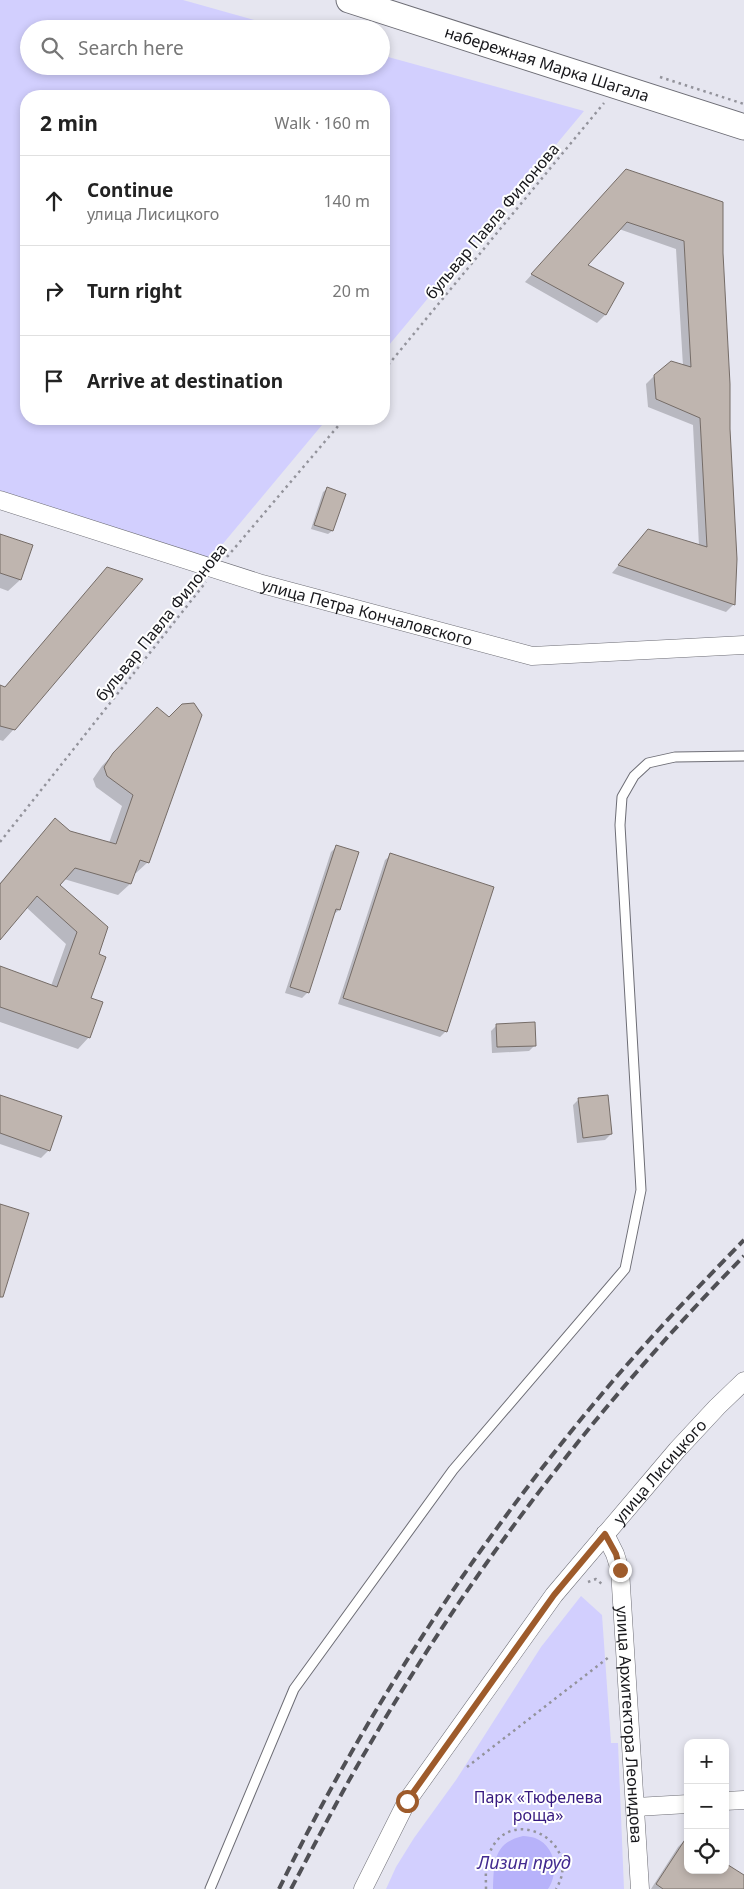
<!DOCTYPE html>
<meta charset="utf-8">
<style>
:root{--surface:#fff;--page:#f2f2f2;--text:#222;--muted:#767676;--line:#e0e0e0}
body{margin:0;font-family:"Noto Sans",sans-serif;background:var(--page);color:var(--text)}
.controls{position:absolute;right:15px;bottom:15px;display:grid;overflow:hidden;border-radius:10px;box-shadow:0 2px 8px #0003}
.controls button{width:45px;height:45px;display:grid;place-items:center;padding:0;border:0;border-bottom:1px solid var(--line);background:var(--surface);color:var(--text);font:25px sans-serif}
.stop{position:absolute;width:15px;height:15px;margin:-11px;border:4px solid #9e5b2b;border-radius:50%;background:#fff}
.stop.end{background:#9e5b2b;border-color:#fff;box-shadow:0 1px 5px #0008}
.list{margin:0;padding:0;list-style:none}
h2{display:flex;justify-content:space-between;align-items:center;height:65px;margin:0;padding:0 20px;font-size:21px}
h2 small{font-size:16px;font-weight:400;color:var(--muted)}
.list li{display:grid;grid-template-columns:32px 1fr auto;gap:15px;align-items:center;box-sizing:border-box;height:90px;padding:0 20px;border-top:1px solid var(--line)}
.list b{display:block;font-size:19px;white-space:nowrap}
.list p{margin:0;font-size:16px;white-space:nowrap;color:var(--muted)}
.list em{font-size:16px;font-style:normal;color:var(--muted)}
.icon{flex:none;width:28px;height:28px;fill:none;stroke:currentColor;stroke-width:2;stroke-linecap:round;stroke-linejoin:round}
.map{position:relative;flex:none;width:744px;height:1889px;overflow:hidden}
.search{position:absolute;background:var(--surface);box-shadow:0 2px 8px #0003;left:20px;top:20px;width:370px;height:55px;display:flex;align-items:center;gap:12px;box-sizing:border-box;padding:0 18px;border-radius:28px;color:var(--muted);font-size:19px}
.panel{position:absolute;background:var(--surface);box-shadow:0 2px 8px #0003;left:20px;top:90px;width:370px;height:335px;border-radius:20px}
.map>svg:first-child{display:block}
.green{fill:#d2cffe}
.water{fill:#b7b2fa}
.shadow{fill:#0003}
.building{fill:#bfb5af;stroke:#756c67}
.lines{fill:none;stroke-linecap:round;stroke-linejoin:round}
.service-casing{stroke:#6d6d75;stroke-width:11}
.minor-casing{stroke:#6d6d75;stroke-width:19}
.secondary-casing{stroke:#6d6d75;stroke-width:27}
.path{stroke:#93939b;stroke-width:2.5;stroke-dasharray:2.5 4;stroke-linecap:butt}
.service{stroke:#fff;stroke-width:9}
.minor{stroke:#fff;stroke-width:18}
.secondary{stroke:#fff;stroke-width:25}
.rail{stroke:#505055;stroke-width:4;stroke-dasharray:10 5;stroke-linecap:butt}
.route{stroke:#9e5b2b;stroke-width:6}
.labels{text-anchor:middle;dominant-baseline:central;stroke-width:4;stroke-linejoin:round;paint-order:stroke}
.street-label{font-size:16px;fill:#17171b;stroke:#fff}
.park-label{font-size:16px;fill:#36197f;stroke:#fff}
.water-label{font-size:18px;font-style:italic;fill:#432b90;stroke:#fff}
</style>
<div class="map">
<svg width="744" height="1889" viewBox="0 0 744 1889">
<rect width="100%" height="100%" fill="#e6e6f0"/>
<path class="green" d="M 0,0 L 183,0 L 286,29 L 29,29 L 29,66 L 381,66 L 381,55 L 584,111 L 384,351 L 384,96 L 26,96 L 26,419 L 327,419 L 211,558 L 0,491 Z
M 581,1596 L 602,1615 L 611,1743 L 618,1743 L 624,1889 L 386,1889 L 396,1867 L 414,1838 L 456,1780 L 541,1647 Z"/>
<path class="water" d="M 523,1836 C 527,1836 532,1837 535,1838 C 556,1846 559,1873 548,1889 L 493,1889 C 494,1863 493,1843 523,1836 Z"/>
<path class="shadow" d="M 618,179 L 722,253 L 734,604 L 726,612 L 612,573 L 648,530 L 699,546 L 693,425 L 648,407 L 646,384 L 654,376 L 683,366 L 676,249 L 619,229 L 586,266 L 623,284 L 605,315 L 597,323 L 525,282 Z
M 327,489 L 344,494 L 332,531 L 328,534 L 311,529 L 323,492 Z
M 0,535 L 31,545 L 20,580 L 8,591 L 0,588 Z
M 107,568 L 14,729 L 3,741 L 0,740 L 0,686 L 4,688 Z
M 146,720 L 148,862 L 136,873 L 134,873 L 130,884 L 118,895 L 64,879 L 59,885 L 97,955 L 89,999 L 89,1037 L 78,1049 L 0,1022 L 0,968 L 51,986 L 66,944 L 26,907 L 0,938 L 0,883 L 44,831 L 69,832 L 109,843 L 122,806 L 96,787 L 93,779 L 102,766 Z
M 337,846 L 339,910 L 333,915 L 308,992 L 302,998 L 285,993 L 331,852 Z
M 391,855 L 446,1031 L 440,1037 L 338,1004 L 385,860 Z
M 497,1025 L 535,1045 L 529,1051 L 492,1053 L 491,1031 Z
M 0,1096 L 49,1150 L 41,1158 L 0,1144 Z
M 579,1099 L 611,1134 L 605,1140 L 577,1143 L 573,1105 Z
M 686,1839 L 688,1870 L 744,1877 L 744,1889 L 651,1889 L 678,1847 Z"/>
<path class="building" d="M 626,169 L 723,202 L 723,253 L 730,384 L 730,429 L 737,559 L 735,605 L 618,565 L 648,529 L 707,547 L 700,418 L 656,399 L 654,375 L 671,361 L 691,367 L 684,241 L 627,222 L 588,265 L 624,283 L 606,315 L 531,274 Z
M 327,487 L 346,494 L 333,531 L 314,525 Z
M 0,534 L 33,545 L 21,580 L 0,573 Z
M 107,567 L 143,579 L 15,730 L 0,726 L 0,685 L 5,687 Z
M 194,703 L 202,715 L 149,863 L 140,860 L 131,884 L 75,868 L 60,885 L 108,927 L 99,954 L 106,957 L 91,998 L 103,1002 L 90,1038 L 0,1007 L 0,966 L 57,987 L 77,932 L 37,896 L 0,940 L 0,884 L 55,818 L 70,831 L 116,844 L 133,795 L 107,776 L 104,767 L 113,753 L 157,707 L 169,717 L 182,704 Z
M 336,845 L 359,852 L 340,910 L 336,909 L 309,993 L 290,987 Z
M 390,853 L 494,887 L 447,1032 L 343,998 Z
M 535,1022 L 536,1046 L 497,1047 L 496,1024 Z
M 0,1095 L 62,1116 L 50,1151 L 0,1133 Z
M 608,1095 L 612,1134 L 583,1138 L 578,1098 Z
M 0,1204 L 29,1213 L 3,1297 L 0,1297 Z
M 688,1835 L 688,1870 L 725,1870 L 725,1863 L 744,1875 L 744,1889 L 663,1889 L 656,1884 Z"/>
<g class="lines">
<defs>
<path id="service" d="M 210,1889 L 294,1689 L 453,1470 L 625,1269 L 641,1190 L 620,825 L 622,797 L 634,776 L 648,763 L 675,757 L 744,756"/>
<g id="minor">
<path id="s1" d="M 0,500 L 262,584 L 532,656 L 744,645"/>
<path id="s2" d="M 605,1534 L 615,1554 L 620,1570 L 640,1889"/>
<path d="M 725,1801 L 744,1800"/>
<path d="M 636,1807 L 688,1804"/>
<path id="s3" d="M 363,1889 L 407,1801 L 554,1595 L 677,1450 L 717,1407 L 744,1381"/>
</g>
<g id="secondary">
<path id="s4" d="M 349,0 L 744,127"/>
</g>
</defs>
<use href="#service" class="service-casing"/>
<use href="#minor" class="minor-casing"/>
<use href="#secondary" class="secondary-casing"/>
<path class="path" d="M 660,77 L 744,104
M 384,370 L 604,103
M 227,557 L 344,419
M 0,842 L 206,582
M 588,1582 L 596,1579 L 603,1585
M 467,1767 L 609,1657
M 486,1889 C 486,1879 485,1868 488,1858 C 504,1800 586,1840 556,1889"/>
<use href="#service" class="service"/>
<use href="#minor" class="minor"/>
<use href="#secondary" class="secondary"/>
<path class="rail" d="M 279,1889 C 367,1708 482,1535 612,1382 C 654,1333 699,1286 744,1240
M 291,1889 C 317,1840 342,1791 370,1744 C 473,1567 600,1402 744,1256"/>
</g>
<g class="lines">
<path class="route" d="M 407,1801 L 554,1595 L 605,1534 L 616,1554 L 620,1570"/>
</g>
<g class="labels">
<g class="street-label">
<text stroke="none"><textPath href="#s4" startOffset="208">набережная Марка Шагала</textPath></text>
<text transform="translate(492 221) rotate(-50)">бульвар Павла Филонова</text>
<text stroke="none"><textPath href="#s1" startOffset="384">улица Петра Кончаловского</textPath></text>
<text transform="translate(161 622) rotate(-51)">бульвар Павла Филонова</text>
<text stroke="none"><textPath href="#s3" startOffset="514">улица Лисицкого</textPath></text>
<text stroke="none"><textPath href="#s2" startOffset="194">улица Архитектора Леонидова</textPath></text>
</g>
<g class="park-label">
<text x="538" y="1797">Парк «Тюфелева<tspan x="538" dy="18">роща»</tspan></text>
</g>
<g class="water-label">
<text x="524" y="1862">Лизин пруд</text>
</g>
</g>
</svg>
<div class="controls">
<button>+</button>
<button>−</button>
<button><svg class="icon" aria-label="locate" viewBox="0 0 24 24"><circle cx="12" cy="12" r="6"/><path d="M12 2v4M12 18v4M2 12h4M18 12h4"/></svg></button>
</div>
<div class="stop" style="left:407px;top:1801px"></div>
<div class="stop end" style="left:620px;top:1570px"></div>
<div class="search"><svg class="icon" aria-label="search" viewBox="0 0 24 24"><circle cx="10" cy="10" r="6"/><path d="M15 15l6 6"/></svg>Search here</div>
<section class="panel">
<h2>2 min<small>Walk · 160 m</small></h2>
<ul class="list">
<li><svg class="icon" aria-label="ahead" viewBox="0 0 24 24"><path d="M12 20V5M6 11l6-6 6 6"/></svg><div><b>Continue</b><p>улица Лисицкого</p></div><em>140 m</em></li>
<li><svg class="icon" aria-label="right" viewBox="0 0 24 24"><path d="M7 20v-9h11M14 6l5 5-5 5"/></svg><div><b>Turn right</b></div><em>20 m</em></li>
<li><svg class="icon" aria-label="arrive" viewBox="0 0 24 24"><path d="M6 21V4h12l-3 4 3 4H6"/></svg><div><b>Arrive at destination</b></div></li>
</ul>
</section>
</div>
